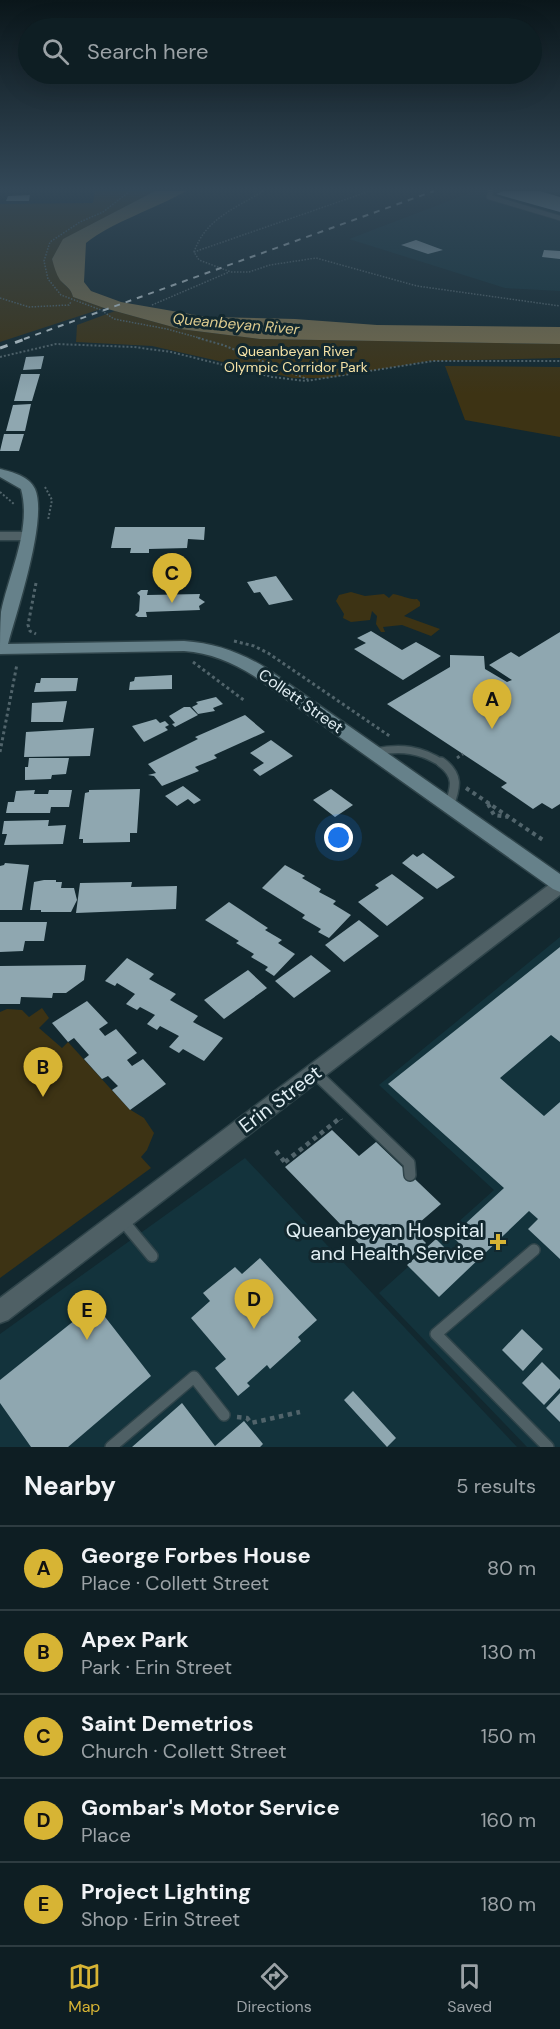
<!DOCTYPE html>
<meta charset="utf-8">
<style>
:root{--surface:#0e1e23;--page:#1c2b30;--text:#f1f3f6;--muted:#9ba2a6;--line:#2e3c41;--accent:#d7b434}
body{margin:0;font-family:"DM Sans",sans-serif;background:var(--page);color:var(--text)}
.you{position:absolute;left:339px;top:838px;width:21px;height:21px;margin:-15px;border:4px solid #fff;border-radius:50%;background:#1a73e8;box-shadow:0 0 0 9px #1a73e833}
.badge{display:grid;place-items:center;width:39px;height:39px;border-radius:50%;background:var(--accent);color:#111;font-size:20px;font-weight:700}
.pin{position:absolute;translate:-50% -50px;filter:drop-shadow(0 2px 3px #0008)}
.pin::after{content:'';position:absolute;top:32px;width:21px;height:18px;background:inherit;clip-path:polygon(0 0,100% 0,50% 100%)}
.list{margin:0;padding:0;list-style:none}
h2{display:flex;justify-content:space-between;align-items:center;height:78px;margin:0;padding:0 24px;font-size:26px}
h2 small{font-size:20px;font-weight:400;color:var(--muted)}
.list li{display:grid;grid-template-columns:39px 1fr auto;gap:18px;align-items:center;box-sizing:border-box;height:84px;padding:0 24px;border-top:2px solid var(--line)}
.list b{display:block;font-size:22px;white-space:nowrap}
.list p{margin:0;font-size:20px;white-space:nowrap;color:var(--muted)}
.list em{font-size:20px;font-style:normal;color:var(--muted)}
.icon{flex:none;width:33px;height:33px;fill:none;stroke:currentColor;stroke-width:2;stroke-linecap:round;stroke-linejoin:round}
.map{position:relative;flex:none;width:560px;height:1447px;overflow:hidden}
.search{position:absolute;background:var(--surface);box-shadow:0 6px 24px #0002;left:18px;right:18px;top:18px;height:66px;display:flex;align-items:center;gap:15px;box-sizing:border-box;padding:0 21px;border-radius:33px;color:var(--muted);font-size:22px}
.sheet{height:498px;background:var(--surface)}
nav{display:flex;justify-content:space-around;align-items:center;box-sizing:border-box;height:84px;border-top:2px solid var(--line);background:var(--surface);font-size:16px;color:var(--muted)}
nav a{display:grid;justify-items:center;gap:3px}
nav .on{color:var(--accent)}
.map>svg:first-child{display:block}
.built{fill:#13333c}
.green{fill:#3d3314}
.water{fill:#776d4c}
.building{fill:#8fa7b0}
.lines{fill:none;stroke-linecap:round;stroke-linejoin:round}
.lane-far3-casing{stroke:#2f444a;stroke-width:6}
.lane-far2-casing{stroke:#2f444a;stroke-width:10}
.lane-far1-casing{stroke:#2f444a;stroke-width:12}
.lane-casing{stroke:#2f444a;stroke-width:14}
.street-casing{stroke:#2f444a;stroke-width:3}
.secondary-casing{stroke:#2f444a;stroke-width:3}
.path-far4{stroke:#51646b;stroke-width:1.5;stroke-dasharray:1.5 1.5;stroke-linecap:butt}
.path-far3{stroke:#51646b;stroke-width:2;stroke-dasharray:2 2;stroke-linecap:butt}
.path-far2{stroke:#51646b;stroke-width:3;stroke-dasharray:3 3;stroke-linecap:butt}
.path-far1{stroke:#51646b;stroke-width:4;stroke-dasharray:4 4;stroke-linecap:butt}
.path{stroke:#51646b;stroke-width:4.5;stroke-dasharray:4.5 4.5;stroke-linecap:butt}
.lane-far3{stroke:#4f6065;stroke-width:4.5}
.lane-far2{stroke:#4f6065;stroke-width:7}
.lane-far1{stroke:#4f6065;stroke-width:9}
.lane{stroke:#4f6065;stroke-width:11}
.street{fill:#4f6065;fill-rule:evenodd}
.secondary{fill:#66818a;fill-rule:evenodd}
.rail-far1{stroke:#bfced3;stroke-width:2;stroke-dasharray:6 6;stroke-linecap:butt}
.rail{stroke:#bfced3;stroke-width:3;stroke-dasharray:8 8;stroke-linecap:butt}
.poi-dot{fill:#d7b434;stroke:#12282f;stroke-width:2}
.labels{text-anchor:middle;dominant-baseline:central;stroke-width:6;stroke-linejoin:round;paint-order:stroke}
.far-park-label{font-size:14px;fill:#f5e2a6;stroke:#12282f}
.far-water-label{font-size:15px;font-style:italic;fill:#ddcb8f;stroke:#12282f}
.street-label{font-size:16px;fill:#e1eef3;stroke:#12282f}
.near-street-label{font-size:20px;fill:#e1eef3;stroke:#12282f}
.near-poi-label{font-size:20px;fill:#e1eef3;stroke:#12282f;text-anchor:end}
</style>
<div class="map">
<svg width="560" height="1447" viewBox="0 0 560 1447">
<rect width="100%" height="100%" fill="#12282f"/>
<path class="built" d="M 475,191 L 560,191 L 560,291 L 505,288 L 349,239 Z
M 560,937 L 560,1447 L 527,1447 L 379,1293 L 494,1190 L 379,1085 Z
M 245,1158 L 517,1447 L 0,1447 L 0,1334 Z"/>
<path class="green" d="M 95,191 L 155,191 L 64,239 L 52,259 C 55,266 57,276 62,282 C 67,288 71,288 73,297 L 104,308 L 0,342 L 0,204 L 93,203 Z
M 115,311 L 180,329 L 260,339 L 560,344 L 560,358 L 429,361 L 327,378 L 293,378 L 152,346 L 76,342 L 77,325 Z
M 445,366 L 560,367 L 560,437 L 465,420 Z
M 351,592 L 365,596 L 384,594 L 389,598 L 393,594 C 401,595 410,600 417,599 L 420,602 L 420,606 L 404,616 L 440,629 L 431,636 L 402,625 L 383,627 L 385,632 L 381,632 L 376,624 L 377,616 L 372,611 L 370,620 L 351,622 L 343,618 L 344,614 L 336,601 L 339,595 Z
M 42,1008 L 49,1018 L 39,1028 L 62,1048 L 68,1042 L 129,1109 L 144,1118 L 154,1133 L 147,1150 L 141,1157 L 151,1168 L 0,1278 L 0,1012 L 7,1009 L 22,1010 L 29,1017 Z"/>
<path class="water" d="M 155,191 L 186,191 C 155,209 112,222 86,243 L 84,282 L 91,291 L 121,302 L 207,317 L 295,319 L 377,325 L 560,327 L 560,344 L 260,339 L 180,329 L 104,308 L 73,297 C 71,288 66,287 60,280 C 56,274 54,266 52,259 L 63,239 Z"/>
<path class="building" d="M 504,191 L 540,191 L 560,197 L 560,212 L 496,194 Z
M 30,195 L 29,201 L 6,201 L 8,196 Z
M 416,240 L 443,250 L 428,254 L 401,245 Z
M 544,250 L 560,251 L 560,259 L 542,257 Z
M 44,356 L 41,369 L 23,370 L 26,357 Z
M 21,374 L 40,374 L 32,401 L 14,401 Z
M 31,404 L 25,431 L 6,431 L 13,405 Z
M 4,434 L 24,434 L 19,451 L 0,451 Z
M 115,527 L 205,527 L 204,540 L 188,539 L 187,548 L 149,549 L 149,553 L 130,553 L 131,548 L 111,548 Z
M 276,576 L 293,600 L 269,605 L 260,592 L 254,593 L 247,582 Z
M 141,590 L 148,590 L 147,595 L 200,594 L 199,598 L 205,602 L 199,606 L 200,610 L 146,612 L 147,617 L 138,617 L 135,615 L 139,611 L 140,596 L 137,593 Z
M 371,631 L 402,650 L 416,642 L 441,656 L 403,680 L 354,649 L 366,643 L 357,638 Z
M 560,632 L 560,804 L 552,809 L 542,803 L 533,809 L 501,787 L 507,783 L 387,704 L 450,667 L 450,655 L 484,656 L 485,669 L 507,682 L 512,680 L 489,665 L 511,652 L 519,657 Z
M 172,675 L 172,689 L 129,690 L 130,682 L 134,681 L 135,677 Z
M 41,678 L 78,678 L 76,691 L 34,692 L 36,683 L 40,683 Z
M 216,697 L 223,704 L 213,708 L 215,711 L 198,714 L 192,707 L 198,704 L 196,702 Z
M 67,701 L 63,722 L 31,722 L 32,703 Z
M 184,707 L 190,707 L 198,715 L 175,727 L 172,724 L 175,723 L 169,716 Z
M 245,715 L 265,732 L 214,755 L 217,758 L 195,767 L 199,771 L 162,786 L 154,776 L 148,775 L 156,773 L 148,764 L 198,739 L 195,737 Z
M 156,719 L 160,723 L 165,721 L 169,725 L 165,727 L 168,730 L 144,742 L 132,726 Z
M 94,728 L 90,756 L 24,757 L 26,732 Z
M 271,740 L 293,756 L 260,776 L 253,770 L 264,763 L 250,753 Z
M 29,758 L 69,758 L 66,774 L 52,775 L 51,779 L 25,780 L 25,767 L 28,767 Z
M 183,786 L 201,800 L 194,804 L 188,799 L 177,806 L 165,796 Z
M 140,789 L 137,833 L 130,833 L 130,842 L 83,843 L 83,839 L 79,839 L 85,793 L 89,792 L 89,790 Z
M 331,789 L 353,805 L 335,817 L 313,800 Z
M 35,790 L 34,794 L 48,794 L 49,790 L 72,790 L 69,807 L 51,807 L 50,813 L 6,813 L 8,802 L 14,802 L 16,791 Z
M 49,820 L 48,826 L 66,825 L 63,844 L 4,845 L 7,834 L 2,834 L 4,821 Z
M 423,853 L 455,877 L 437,889 L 402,863 L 413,854 L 417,857 Z
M 5,863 L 29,865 L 22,910 L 0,910 L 0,866 L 4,865 Z
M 285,865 L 305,876 L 302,878 L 321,889 L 319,892 L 336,901 L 333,904 L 351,915 L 329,938 L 318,932 L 321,929 L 302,918 L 305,915 L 262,888 Z
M 392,874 L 424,898 L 387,926 L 358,902 L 379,888 L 375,885 Z
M 44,880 L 56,880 L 56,882 L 62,882 L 61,888 L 74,888 L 77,900 L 71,912 L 41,912 L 41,910 L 30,910 L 34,882 Z
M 132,882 L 131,887 L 177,886 L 176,909 L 76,913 L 80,883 Z
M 229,902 L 268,928 L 265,930 L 282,940 L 278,943 L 295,954 L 274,976 L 265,970 L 268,967 L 251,957 L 254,954 L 236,943 L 239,941 L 205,920 Z
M 359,920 L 379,936 L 344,962 L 325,945 Z
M 0,922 L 47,922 L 44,941 L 25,941 L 23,951 L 0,952 Z
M 560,947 L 560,1042 L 551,1035 L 500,1078 L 544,1116 L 560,1102 L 560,1259 L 528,1229 L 538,1219 L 529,1211 L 439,1297 L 407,1265 L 436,1239 L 453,1256 L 463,1247 L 452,1236 L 504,1188 L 388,1084 Z
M 311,955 L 331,971 L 294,998 L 275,981 Z
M 127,958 L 154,974 L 149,979 L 176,994 L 170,1000 L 198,1016 L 193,1022 L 223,1038 L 204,1061 L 183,1049 L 179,1053 L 169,1047 L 179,1036 L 160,1026 L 157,1030 L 147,1024 L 155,1015 L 140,1007 L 137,1010 L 126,1004 L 135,994 L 117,983 L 115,986 L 105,981 Z
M 86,965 L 84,980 L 66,993 L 53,993 L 52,998 L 21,997 L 20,1004 L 0,1004 L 0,966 Z
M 248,970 L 267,988 L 224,1019 L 204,1000 Z
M 87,1001 L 108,1023 L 99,1029 L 105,1036 L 116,1029 L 137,1053 L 127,1060 L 132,1066 L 143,1059 L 166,1084 L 130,1110 L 112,1090 L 118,1086 L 108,1076 L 102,1079 L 84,1059 L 89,1055 L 74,1038 L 68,1042 L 52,1023 Z
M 332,1130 L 359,1156 L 376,1142 L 441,1204 L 412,1229 L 426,1243 L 407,1260 L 394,1246 L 376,1261 L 285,1167 Z
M 260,1258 L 317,1320 L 298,1337 L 301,1341 L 270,1369 L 267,1365 L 247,1383 L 250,1386 L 238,1396 L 215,1368 L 226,1359 L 191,1318 L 210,1301 L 203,1293 L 235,1267 L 242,1274 Z
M 95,1304 L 151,1376 L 68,1447 L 31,1447 L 0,1403 L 0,1380 Z
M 522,1329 L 543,1349 L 523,1371 L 502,1350 Z
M 542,1362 L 560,1380 L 560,1388 L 544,1405 L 522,1383 Z
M 353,1391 L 396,1438 L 387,1447 L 344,1400 Z
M 560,1393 L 560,1422 L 546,1408 Z
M 182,1403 L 215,1446 L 244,1421 L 263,1444 L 260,1447 L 132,1447 Z"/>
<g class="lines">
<defs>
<path id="lane-far3" d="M 491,191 L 489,197 L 560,218"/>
<path id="lane-far2" d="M 375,752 C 401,747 421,749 443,764"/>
<path id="lane-far1" d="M 441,762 C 459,775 456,787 449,806"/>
<path id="lane" d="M 315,1073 L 409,1163 L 410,1175
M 123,1221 L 152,1256
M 534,1250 L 436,1334 L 548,1447
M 111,1447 L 194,1377 L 224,1415"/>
<path id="street" d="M 0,532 L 27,532 L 33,536 L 27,540 L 0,540 Z
M 560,880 L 560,895 L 8,1320 L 0,1323 L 0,1298 L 554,881 Z"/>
<path id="secondary" d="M 0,469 C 12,472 29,476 35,489 C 48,518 17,611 8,644 L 184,641 C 214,643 240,652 266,668 L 560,874 L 560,892 L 553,889 L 254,676 C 232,662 210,653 184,651 L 0,654 C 0,641 0,625 1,612 C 9,573 32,528 21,489 L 0,477 Z"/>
</defs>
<use href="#lane-far3" class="lane-far3-casing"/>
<use href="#lane-far2" class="lane-far2-casing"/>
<use href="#lane-far1" class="lane-far1-casing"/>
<use href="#lane" class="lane-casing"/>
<use href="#street" class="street-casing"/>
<use href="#secondary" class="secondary-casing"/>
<path class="path-far4" d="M 130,191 L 103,212 L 80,222 L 50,242 L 44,261 L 48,279 L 61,295 L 101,310 L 114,319 L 167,329 L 203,339
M 263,191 C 235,209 206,218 194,252 L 199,260 L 231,272 L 249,272 L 270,265 L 316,258 L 417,286 L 560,306
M 194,252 L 370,191
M 0,298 L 29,307 L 69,305 L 71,302
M 152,305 L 229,272"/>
<path class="path-far3" d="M 198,338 L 223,345 L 309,380
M 0,357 L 56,344 L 134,347 L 171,352 L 272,377 L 306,381 L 433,361 L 560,361
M 45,487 L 52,500 L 48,520
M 0,492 L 14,504"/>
<path class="path-far2" d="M 36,583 L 28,625 L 30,631 L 36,634
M 234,641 L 254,646 L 268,653 L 391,737
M 193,662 L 245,701
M 0,752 L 17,664
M 457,758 L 463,754"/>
<path class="path-far1" d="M 466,788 L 543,840
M 488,804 L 494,815 L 508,817"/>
<path class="path" d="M 276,1151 L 287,1165
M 285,1162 L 340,1118 L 341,1120
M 237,1417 L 247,1418 L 251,1423 L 300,1412"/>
<use href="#lane-far3" class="lane-far3"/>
<use href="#lane-far2" class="lane-far2"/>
<use href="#lane-far1" class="lane-far1"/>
<use href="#lane" class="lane"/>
<use href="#street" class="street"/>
<use href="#secondary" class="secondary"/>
<path class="rail-far1" d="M 24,339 L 434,191"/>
<path class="rail" d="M 0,348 L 28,338"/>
</g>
<linearGradient id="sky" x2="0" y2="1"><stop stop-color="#0a161a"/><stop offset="0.48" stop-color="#334858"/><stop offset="1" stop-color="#334858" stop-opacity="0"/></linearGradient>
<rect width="560" height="394" fill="url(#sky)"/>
<path class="poi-dot" d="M495 1233h6v6h6v6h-6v6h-6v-6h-6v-6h6z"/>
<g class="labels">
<g class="far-park-label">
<text x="296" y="351">Queanbeyan River<tspan x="296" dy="16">Olympic Corridor Park</tspan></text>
</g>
<g class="far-water-label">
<text transform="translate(236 324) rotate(5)">Queanbeyan River</text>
</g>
<g class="street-label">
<text transform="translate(301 701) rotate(35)">Collett Street</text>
</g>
<g class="near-street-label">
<text transform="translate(280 1099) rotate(-37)">Erin Street</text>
</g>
<g class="near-poi-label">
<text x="484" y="1230">Queanbeyan Hospital<tspan x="484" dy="23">and Health Service</tspan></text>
</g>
</g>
</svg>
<div class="you"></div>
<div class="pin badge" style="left:492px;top:729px">A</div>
<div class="pin badge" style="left:43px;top:1097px">B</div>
<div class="pin badge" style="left:172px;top:603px">C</div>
<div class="pin badge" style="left:254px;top:1329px">D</div>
<div class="pin badge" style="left:87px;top:1340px">E</div>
<div class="search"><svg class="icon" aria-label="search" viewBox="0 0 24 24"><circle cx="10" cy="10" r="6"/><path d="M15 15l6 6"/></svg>Search here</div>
</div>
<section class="sheet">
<h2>Nearby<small>5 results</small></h2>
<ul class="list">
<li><span class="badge">A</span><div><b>George Forbes House</b><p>Place · Collett Street</p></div><em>80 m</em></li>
<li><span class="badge">B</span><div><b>Apex Park</b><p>Park · Erin Street</p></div><em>130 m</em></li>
<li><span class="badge">C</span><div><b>Saint Demetrios</b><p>Church · Collett Street</p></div><em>150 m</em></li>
<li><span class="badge">D</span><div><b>Gombar's Motor Service</b><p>Place</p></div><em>160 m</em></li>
<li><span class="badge">E</span><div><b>Project Lighting</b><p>Shop · Erin Street</p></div><em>180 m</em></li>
</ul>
</section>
<nav>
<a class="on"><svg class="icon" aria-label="map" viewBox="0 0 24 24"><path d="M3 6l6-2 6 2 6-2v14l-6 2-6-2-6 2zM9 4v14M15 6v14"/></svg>Map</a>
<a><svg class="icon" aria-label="directions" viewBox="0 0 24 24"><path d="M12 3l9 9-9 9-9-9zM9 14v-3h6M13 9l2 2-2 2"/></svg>Directions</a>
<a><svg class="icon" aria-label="saved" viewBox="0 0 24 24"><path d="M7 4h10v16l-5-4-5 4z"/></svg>Saved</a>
</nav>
